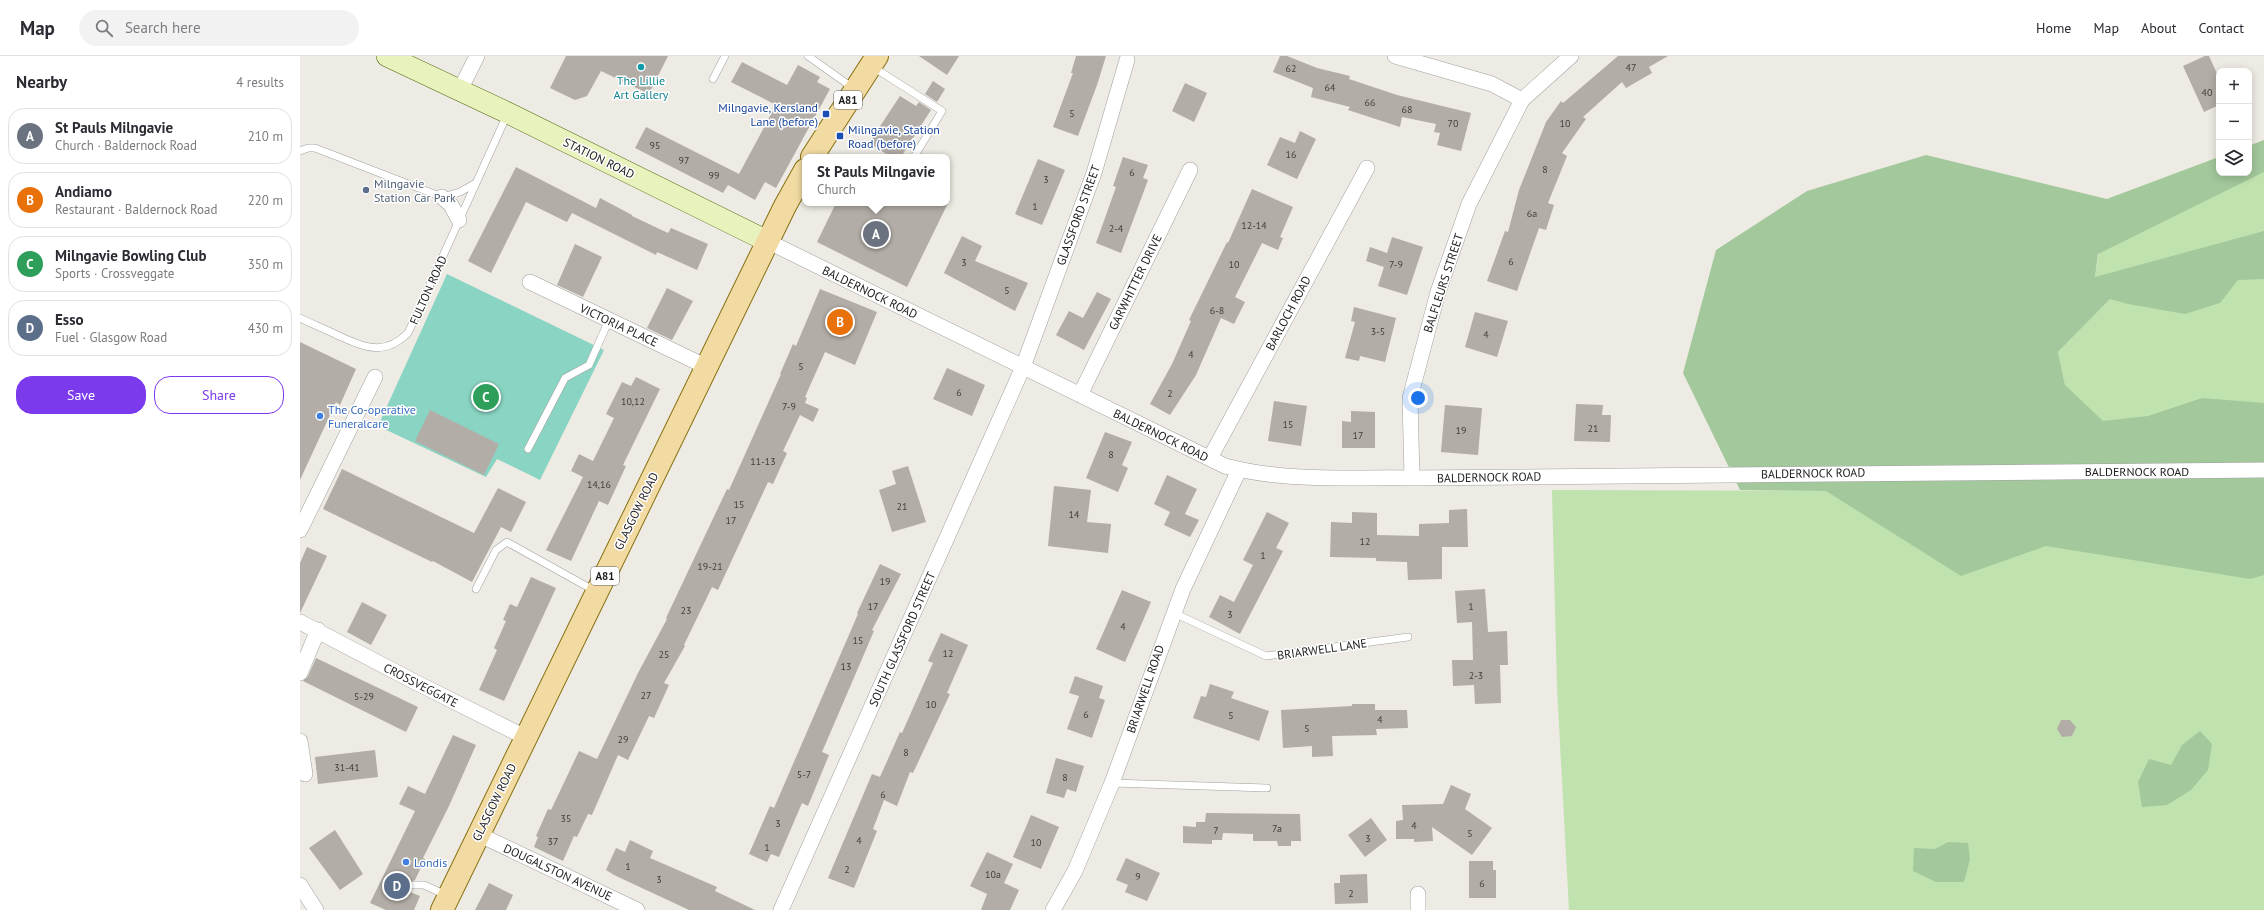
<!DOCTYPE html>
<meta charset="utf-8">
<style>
:root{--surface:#fff;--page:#f2f2f3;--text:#2b2b33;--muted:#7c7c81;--line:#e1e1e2;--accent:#7c3aed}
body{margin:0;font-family:"PT Sans",sans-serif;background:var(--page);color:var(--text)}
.controls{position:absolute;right:12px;top:12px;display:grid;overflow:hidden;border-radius:8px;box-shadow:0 2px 10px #0003}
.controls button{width:36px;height:36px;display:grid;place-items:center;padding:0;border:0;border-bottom:1px solid var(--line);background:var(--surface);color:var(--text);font:20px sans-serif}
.you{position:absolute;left:1118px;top:342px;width:14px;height:14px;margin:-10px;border:3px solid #fff;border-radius:50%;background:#1a73e8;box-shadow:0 0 0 6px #1a73e833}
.badge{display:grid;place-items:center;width:26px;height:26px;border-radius:50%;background:var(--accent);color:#fff;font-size:13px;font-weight:700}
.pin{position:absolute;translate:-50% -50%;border:2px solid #fff;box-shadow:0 1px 4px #0006}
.popup{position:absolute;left:502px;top:98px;width:148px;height:52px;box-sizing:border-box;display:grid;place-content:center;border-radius:8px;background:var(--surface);filter:drop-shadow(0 1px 3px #0005);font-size:13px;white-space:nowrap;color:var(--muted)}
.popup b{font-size:15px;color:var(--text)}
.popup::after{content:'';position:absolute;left:50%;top:100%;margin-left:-8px;border:8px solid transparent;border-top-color:var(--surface)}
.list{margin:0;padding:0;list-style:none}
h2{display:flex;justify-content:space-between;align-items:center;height:52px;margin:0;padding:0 16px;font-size:17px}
h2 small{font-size:13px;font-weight:400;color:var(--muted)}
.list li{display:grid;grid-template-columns:26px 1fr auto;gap:12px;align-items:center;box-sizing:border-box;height:56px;margin:0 8px 8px;padding:0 8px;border:1px solid var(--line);border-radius:16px}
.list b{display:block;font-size:15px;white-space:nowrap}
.list p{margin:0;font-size:13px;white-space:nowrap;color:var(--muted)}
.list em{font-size:13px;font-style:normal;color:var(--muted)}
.actions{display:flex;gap:8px;padding:12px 16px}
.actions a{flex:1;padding:9px 0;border:1px solid var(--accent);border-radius:16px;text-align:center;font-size:14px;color:var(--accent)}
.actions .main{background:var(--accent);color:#fff}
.icon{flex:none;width:22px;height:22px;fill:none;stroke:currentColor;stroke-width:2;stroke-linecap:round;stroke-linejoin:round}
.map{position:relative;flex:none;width:1964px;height:854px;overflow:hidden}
header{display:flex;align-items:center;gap:24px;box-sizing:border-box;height:56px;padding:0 20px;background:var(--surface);border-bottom:1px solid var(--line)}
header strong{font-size:19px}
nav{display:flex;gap:22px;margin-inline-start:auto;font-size:14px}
.search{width:280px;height:36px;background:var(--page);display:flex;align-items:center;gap:10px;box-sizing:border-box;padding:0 14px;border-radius:22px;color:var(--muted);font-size:15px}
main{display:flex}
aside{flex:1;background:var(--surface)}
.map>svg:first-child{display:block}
.grass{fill:#c0e2ae}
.forest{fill:#a3c89c}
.pitch{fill:#89d4c2}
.building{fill:#b2ada6}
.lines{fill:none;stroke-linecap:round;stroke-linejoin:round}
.service-casing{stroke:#a0a0a0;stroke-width:8}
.minor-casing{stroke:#a0a0a0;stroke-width:16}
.secondary-casing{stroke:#516710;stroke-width:22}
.primary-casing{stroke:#86700f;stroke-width:24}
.service{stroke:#fff;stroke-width:7}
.minor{stroke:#fff;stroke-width:15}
.secondary{stroke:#e8f2bc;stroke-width:21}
.primary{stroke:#f2dba3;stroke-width:22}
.culture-dot{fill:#0f9aa8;stroke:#fff;stroke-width:1.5}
.transit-dot{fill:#1a4fb4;stroke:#fff;stroke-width:1.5}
.service-dot{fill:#5c6f8a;stroke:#fff;stroke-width:1.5}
.shop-dot{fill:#3f7fe0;stroke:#fff;stroke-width:1.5}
.labels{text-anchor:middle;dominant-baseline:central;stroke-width:3;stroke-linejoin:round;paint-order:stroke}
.number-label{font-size:10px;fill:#42403e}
.shield{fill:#fff;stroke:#606060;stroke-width:1}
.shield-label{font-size:11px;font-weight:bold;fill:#1c1c1c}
.culture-label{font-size:12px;fill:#0d838f;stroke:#fff}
.transit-label{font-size:12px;fill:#164399;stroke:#fff;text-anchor:end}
.street-label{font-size:12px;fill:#1c1c1c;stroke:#fff}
.service-label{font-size:12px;fill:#4e5e75;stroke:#fff;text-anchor:start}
.shop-label{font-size:12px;fill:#366cbe;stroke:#fff;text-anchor:start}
</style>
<header>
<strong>Map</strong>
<div class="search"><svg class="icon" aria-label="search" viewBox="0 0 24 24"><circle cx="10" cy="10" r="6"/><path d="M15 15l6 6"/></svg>Search here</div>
<nav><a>Home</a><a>Map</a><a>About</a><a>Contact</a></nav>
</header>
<main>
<aside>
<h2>Nearby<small>4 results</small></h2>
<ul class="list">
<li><span class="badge" style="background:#6b7280">A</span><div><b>St Pauls Milngavie</b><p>Church · Baldernock Road</p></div><em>210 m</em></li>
<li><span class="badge" style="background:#e8710a">B</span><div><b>Andiamo</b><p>Restaurant · Baldernock Road</p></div><em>220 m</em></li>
<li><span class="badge" style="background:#2e9e5b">C</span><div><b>Milngavie Bowling Club</b><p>Sports · Crossveggate</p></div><em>350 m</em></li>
<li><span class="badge" style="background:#5c6f8a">D</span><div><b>Esso</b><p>Fuel · Glasgow Road</p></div><em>430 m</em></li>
</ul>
<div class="actions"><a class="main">Save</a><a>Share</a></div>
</aside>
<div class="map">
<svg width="1964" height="854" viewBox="0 0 1964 854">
<rect width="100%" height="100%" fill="#edebe3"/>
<path class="grass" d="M 1964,84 L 1964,854 L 1269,854 L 1257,632 L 1252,434 L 1562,435 L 1765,329 L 1758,296 L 1810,243 L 1795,221 L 1807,143 L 1919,101 L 1919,117 L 1949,117 L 1949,90 Z"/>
<path class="forest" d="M 1964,84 L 1964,116 L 1798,198 L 1795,221 L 1964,175 L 1964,223 L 1938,224 L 1920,247 L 1885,258 L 1828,248 L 1810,243 L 1758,296 L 1765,329 L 1803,365 L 1848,360 L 1902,342 L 1964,347 L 1964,519 L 1950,523 L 1746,490 L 1661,520 L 1526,435 L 1440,434 L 1383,317 L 1416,194 L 1507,135 L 1626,99 L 1807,143 L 1919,101 L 1919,117 L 1949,117 L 1949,90 Z
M 1900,675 L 1912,688 L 1908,714 L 1891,734 L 1867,749 L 1842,751 L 1838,726 L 1849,703 L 1871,709 L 1882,689 Z
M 1648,786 L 1668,787 L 1670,803 L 1664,826 L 1636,826 L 1613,815 L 1614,792 L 1635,793 Z"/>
<path class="pitch" d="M 147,218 L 304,294 L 240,424 L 197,403 L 186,421 L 78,370 Z"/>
<path class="building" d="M 266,0 L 368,0 L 349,38 L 301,15 L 287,40 L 275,44 L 250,32 Z
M 619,0 L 659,0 L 647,19 Z
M 776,0 L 806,0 L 797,29 L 778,80 L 753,71 L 773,17 L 771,17 Z
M 980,0 L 987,0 L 1017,12 L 1050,20 L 1049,23 L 1097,39 L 1171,57 L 1161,95 L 1137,89 L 1140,77 L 1134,76 L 1136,68 L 1102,61 L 1100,71 L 1048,54 L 1050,51 L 1011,41 L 1013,32 L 973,16 Z
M 1318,0 L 1368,0 L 1349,11 L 1352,17 L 1326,32 L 1322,26 L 1283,61 L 1286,63 L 1262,97 L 1267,100 L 1248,147 L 1254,149 L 1246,174 L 1239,172 L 1217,235 L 1187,225 L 1205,175 L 1208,176 L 1219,134 L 1246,66 L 1261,45 L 1263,47 Z
M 1905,0 L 1909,0 L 1919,22 L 1919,49 L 1904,56 L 1883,10 Z
M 442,6 L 487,29 L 498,9 L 520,21 L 517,26 L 530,33 L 476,132 L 465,126 L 455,144 L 428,129 L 423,137 L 335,92 L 346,71 L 439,118 L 476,49 L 431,26 Z
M 633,25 L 645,33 L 637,46 L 625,38 Z
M 885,27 L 907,37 L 894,66 L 872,55 Z
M 600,40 L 616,50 L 619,46 L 631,54 L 601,101 L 591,101 L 569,87 Z
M 1000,75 L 1016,83 L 997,123 L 967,109 L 980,81 L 995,87 Z
M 823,101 L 848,109 L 843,122 L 848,124 L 821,197 L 796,187 L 816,131 L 813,130 Z
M 738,103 L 765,114 L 742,169 L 715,158 Z
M 216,111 L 296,152 L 300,142 L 332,159 L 332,160 L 368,177 L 371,172 L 408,188 L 397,214 L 357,196 L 356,199 L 272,157 L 267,166 L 226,146 L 191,217 L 168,205 Z
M 952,133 L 993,151 L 980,181 L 983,182 L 978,194 L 962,187 L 935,241 L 945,246 L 934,268 L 921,262 L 896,319 L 870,359 L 850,348 L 872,308 L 891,265 L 889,264 L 927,186 L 928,187 Z
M 536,147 L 648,147 L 607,231 L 517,186 Z
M 662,180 L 682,190 L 675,205 L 728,227 L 715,255 L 644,217 Z
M 1092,181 L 1123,191 L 1107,239 L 1078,230 L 1084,211 L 1066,205 L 1070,191 L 1087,197 Z
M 275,188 L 302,201 L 283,241 L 257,229 Z
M 367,232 L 393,245 L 372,284 L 347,272 Z
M 520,233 L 577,256 L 555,309 L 525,296 L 505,341 L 507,342 L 505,347 L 519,353 L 513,366 L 500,359 L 483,395 L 487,397 L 473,428 L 468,426 L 418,534 L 412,531 L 384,589 L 385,590 L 364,627 L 369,629 L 354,662 L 349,660 L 328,704 L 318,699 L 292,759 L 288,758 L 277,781 L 274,780 L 263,805 L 234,791 L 238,781 L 236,780 L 248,753 L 251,754 L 279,695 L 297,703 L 338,617 L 367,563 L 366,562 L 427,433 L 429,434 L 481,318 L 480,318 L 493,288 L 496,290 Z
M 797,236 L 811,243 L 784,294 L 756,279 L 769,255 L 783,262 Z
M 1054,251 L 1096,262 L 1085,306 L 1060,300 L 1059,305 L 1045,302 L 1055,266 L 1051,265 Z
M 1175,256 L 1208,265 L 1197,301 L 1165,291 Z
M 0,286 L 56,313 L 40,349 L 36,346 L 0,424 Z
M 647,312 L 685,329 L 672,360 L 633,343 Z
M 336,321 L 360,333 L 323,409 L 326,410 L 308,449 L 299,445 L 271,505 L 246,494 L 283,421 L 271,415 L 279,398 L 293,405 L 314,362 L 306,358 L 322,326 L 331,330 Z
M 974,345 L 1007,350 L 1001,390 L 968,385 Z
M 1276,348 L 1303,349 L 1302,359 L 1311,359 L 1310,386 L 1274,385 Z
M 1145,349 L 1182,352 L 1178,399 L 1141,396 Z
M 130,354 L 199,388 L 184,419 L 115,385 Z
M 1051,355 L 1075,356 L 1075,392 L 1042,392 L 1042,365 L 1051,366 Z
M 805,376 L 832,386 L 822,409 L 828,412 L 818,436 L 786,422 Z
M 608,410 L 626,466 L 592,476 L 579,434 L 596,428 L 592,415 Z
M 42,413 L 174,477 L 198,432 L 226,446 L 211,476 L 201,471 L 172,526 L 133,505 L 132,506 L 23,453 Z
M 867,419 L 897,433 L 885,458 L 899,464 L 890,481 L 864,469 L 870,456 L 854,448 Z
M 754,430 L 791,434 L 787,466 L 811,468 L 808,497 L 748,490 Z
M 1167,453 L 1168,491 L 1142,491 L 1142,523 L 1108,524 L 1107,506 L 1076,505 L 1076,502 L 1030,501 L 1031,466 L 1052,467 L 1052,456 L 1077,457 L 1077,479 L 1119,480 L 1119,468 L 1149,467 L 1149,454 Z
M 967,456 L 989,467 L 976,492 L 983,495 L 940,578 L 909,561 L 920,539 L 934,546 L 953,509 L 943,504 Z
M 7,491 L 27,500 L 0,557 L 0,507 Z
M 580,508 L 601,518 L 572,574 L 574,575 L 522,696 L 529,699 L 508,750 L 502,747 L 479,801 L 471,798 L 467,806 L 449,798 L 470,750 L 474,752 L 558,558 L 557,557 Z
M 231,521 L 256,532 L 204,645 L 179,634 L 197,594 L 194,592 L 206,565 L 203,564 L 210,548 L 217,551 Z
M 1185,533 L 1188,576 L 1207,575 L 1208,609 L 1200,609 L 1201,647 L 1175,648 L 1174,629 L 1153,630 L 1152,604 L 1173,604 L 1172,566 L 1157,567 L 1155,535 Z
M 822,534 L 851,546 L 825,606 L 796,593 Z
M 62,546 L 87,559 L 71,589 L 47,576 Z
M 641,577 L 668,589 L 647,637 L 650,638 L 613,717 L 610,716 L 597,750 L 584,744 L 573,773 L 577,775 L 554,832 L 528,822 L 572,718 L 580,721 L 600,676 L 602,677 L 633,607 L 628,605 Z
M 16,602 L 118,651 L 106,676 L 3,625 L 8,620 Z
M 775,620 L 803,630 L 799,642 L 805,644 L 792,682 L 767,673 L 779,640 L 769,637 Z
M 910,628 L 934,636 L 931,642 L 969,655 L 959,685 L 893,662 L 901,640 L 906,641 Z
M 1052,648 L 1075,648 L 1075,654 L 1107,654 L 1108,672 L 1076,673 L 1077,679 L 1032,680 L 1033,700 L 1012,701 L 1012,690 L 983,692 L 981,654 L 1052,650 Z
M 1761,664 L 1770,664 L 1776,671 L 1772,680 L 1762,681 L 1757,673 Z
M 153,679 L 176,689 L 149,750 L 123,802 L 125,803 L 115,824 L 109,827 L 110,836 L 120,840 L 114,854 L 86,854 L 70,847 L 115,755 L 99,748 L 108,730 L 125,738 Z
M 75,694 L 78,721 L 18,728 L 15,701 Z
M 756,702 L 784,710 L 776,736 L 767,733 L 764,742 L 746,737 Z
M 1151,729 L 1171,738 L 1165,753 L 1192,772 L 1172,799 L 1132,771 L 1133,785 L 1114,786 L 1114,783 L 1096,783 L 1096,765 L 1103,764 L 1102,749 L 1143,748 Z
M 906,757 L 1000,758 L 1001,785 L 991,785 L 991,790 L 978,790 L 977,785 L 953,785 L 953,778 L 923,777 L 922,784 L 912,784 L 912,788 L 883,787 L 883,770 L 896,771 L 896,766 L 905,766 Z
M 731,759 L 759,771 L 741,813 L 713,801 Z
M 1071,762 L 1087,784 L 1065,801 L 1048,779 Z
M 35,774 L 63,818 L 40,834 L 9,792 Z
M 330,784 L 353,795 L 350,802 L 417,831 L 415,835 L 455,854 L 389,854 L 314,819 L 306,814 L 316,792 L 325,796 Z
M 687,796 L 713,808 L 704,827 L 719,834 L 710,854 L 681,854 L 687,838 L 670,830 Z
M 826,802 L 860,817 L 847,845 L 825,836 L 828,829 L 816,824 Z
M 1169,805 L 1193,805 L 1193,814 L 1196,814 L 1196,842 L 1169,842 Z
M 1067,818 L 1068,847 L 1035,848 L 1034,827 L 1040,827 L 1040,819 Z
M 189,827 L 213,839 L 206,854 L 175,854 Z"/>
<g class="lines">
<defs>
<path id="service" d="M 508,0 L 553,32
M 573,11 L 642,55 L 614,101
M 413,23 L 425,0
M 0,95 L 8,92 L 15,92 L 142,141 L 160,136 L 176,127
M 0,262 C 12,268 25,273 37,279 C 64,291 84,301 108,277 L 207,59
M 228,393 L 265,322 L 289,309 L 309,264
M 176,533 L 196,494 L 207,486 L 295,535
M 874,557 L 966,600 L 1108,581
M 812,727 L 967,732
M 113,829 L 124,829 L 146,839"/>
<path id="minor" d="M 1095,0 L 1192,28 L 1222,44
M 160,34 L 177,0
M 142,141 L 151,149 L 159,164
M 467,185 L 925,410 C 985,426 1050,421 1112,422 L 1964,414
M 230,226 L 407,311
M 780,339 L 890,114
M 910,402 L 1067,112
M 1112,422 L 1110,342 L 1138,236 L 1169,148 L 1222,44 L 1271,0
M 0,474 L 75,321
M 0,566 L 117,627 L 225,681
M 0,617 L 18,574
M 0,685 L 5,718
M 178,778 L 337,854
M 0,829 L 16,854
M 481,854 L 723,311 L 794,117 L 827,4
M 753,854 L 775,815 L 812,727 L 883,533 L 939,414
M 1118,854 L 1118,838"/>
<path id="secondary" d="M 87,0 L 208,57 L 467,185"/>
<path id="primary" d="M 512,101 L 577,0
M 142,854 L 485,150 L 505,114"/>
</defs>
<use href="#service" class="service-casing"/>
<use href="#minor" class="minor-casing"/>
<use href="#secondary" class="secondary-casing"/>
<use href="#primary" class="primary-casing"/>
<use href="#service" class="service"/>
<use href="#minor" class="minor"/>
<use href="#secondary" class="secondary"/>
<use href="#primary" class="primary"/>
</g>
<circle class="culture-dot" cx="341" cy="11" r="4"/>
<g class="transit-dot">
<rect x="522" y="54" width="8" height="8" rx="2"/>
<rect x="536" y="76" width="8" height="8" rx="2"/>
</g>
<circle class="service-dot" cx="66" cy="134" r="4"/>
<g class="shop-dot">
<circle cx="20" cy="360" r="4"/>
<circle cx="106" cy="806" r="4"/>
</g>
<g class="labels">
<g class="number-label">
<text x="1331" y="11">47</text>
<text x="991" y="12">62</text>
<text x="1030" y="31">64</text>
<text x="1907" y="36">40</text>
<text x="1070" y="46">66</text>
<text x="1107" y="53">68</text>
<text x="772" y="57">5</text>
<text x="1153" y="67">70</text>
<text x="1265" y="67">10</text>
<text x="355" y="89">95</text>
<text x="991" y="98">16</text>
<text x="384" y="104">97</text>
<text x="1245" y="113">8</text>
<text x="832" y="116">6</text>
<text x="414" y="119">99</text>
<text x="746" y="123">3</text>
<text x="735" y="150">1</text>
<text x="1232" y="157">6a</text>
<text x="954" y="169">12-14</text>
<text x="816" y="172">2-4</text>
<text x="1211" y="205">6</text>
<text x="664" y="206">3</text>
<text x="934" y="208">10</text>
<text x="1096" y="208">7-9</text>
<text x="707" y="234">5</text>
<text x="917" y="254">6-8</text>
<text x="1078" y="275">3-5</text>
<text x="1186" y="278">4</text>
<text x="891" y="298">4</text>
<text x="501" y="310">5</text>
<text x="659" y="336">6</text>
<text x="870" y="337">2</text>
<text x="333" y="345">10,12</text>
<text x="489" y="350">7-9</text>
<text x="988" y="368">15</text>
<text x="1293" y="372">21</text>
<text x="1161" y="374">19</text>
<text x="1058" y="379">17</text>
<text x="811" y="398">8</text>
<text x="463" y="405">11-13</text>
<text x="299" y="428">14,16</text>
<text x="439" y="448">15</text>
<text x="602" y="450">21</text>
<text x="774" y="458">14</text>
<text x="431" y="464">17</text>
<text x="1065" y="485">12</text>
<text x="963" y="499">1</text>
<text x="410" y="510">19-21</text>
<text x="585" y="525">19</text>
<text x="573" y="550">17</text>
<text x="1171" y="550">1</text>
<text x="386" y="554">23</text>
<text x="930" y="558">3</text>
<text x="823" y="570">4</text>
<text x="558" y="584">15</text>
<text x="648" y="597">12</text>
<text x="364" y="598">25</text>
<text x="546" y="610">13</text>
<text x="1176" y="619">2-3</text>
<text x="346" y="639">27</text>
<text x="64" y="640">5-29</text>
<text x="631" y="648">10</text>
<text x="786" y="658">6</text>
<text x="931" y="659">5</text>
<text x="1080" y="663">4</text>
<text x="1007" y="672">5</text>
<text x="323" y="683">29</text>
<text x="606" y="696">8</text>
<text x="47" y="711">31-41</text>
<text x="504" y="718">5-7</text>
<text x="765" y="721">8</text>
<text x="583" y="738">6</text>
<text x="266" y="762">35</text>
<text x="478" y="767">3</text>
<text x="1114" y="769">4</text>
<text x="977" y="772">7a</text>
<text x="916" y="774">7</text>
<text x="1170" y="777">5</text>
<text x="1068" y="782">3</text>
<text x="559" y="784">4</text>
<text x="253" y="785">37</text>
<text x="736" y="786">10</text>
<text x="467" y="791">1</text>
<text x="328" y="810">1</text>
<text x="547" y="813">2</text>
<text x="693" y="818">10a</text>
<text x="838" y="820">9</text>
<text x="359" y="823">3</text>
<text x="1182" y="827">6</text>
<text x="1051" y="837">2</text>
</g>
<g class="shield">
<rect x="534" y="35" width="28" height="18" rx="3"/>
<rect x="291" y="511" width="28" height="18" rx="3"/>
</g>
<g class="shield-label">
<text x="548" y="44">A81</text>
<text x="305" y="520">A81</text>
</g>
<g class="culture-label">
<text x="341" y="24">The Lillie<tspan x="341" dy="14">Art Gallery</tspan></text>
</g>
<g class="transit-label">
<text x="518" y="51">Milngavie, Kersland<tspan x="518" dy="14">Lane (before)</tspan></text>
<text x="548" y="73" text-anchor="start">Milngavie, Station<tspan x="548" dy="14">Road (before)</tspan></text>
</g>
<g class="street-label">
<text transform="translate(299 102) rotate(26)">STATION ROAD</text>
<text transform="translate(778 159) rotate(-70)">GLASSFORD STREET</text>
<text transform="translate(835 226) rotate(-64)">GARWHITTER DRIVE</text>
<text transform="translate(1143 227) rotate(-72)">BALFLEURS STREET</text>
<text transform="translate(128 234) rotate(-66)">FULTON ROAD</text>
<text transform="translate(570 236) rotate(26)">BALDERNOCK ROAD</text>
<text transform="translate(988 257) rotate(-62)">BARLOCH ROAD</text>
<text transform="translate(319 269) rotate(25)">VICTORIA PLACE</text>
<text transform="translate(861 379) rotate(26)">BALDERNOCK ROAD</text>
<text x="1837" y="415">BALDERNOCK ROAD</text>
<text transform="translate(1513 417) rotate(-1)">BALDERNOCK ROAD</text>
<text transform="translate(1189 421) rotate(-1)">BALDERNOCK ROAD</text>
<text transform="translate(336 455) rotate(-64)">GLASGOW ROAD</text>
<text transform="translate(602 583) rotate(-66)">SOUTH GLASSFORD STREET</text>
<text transform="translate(1022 593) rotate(-8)">BRIARWELL LANE</text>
<text transform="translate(121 629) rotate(27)">CROSSVEGGATE</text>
<text transform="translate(845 633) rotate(-71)">BRIARWELL ROAD</text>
<text transform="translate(194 746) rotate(-64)">GLASGOW ROAD</text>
<text transform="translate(258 816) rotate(25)">DOUGALSTON AVENUE</text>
</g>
<g class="service-label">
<text x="74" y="127">Milngavie<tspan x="74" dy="14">Station Car Park</tspan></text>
</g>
<g class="shop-label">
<text x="28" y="353">The Co-operative<tspan x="28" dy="14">Funeralcare</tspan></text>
<text x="114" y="806">Londis</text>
</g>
</g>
</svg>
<div class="controls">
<button>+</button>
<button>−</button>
<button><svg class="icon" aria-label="layers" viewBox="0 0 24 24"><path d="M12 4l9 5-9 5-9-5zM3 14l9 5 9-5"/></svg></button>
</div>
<div class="you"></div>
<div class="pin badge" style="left:576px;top:178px;background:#6b7280">A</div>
<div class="popup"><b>St Pauls Milngavie</b>Church</div>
<div class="pin badge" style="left:540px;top:266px;background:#e8710a">B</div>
<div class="pin badge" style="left:186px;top:341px;background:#2e9e5b">C</div>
<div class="pin badge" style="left:97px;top:830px;background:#5c6f8a">D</div>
</div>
</main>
